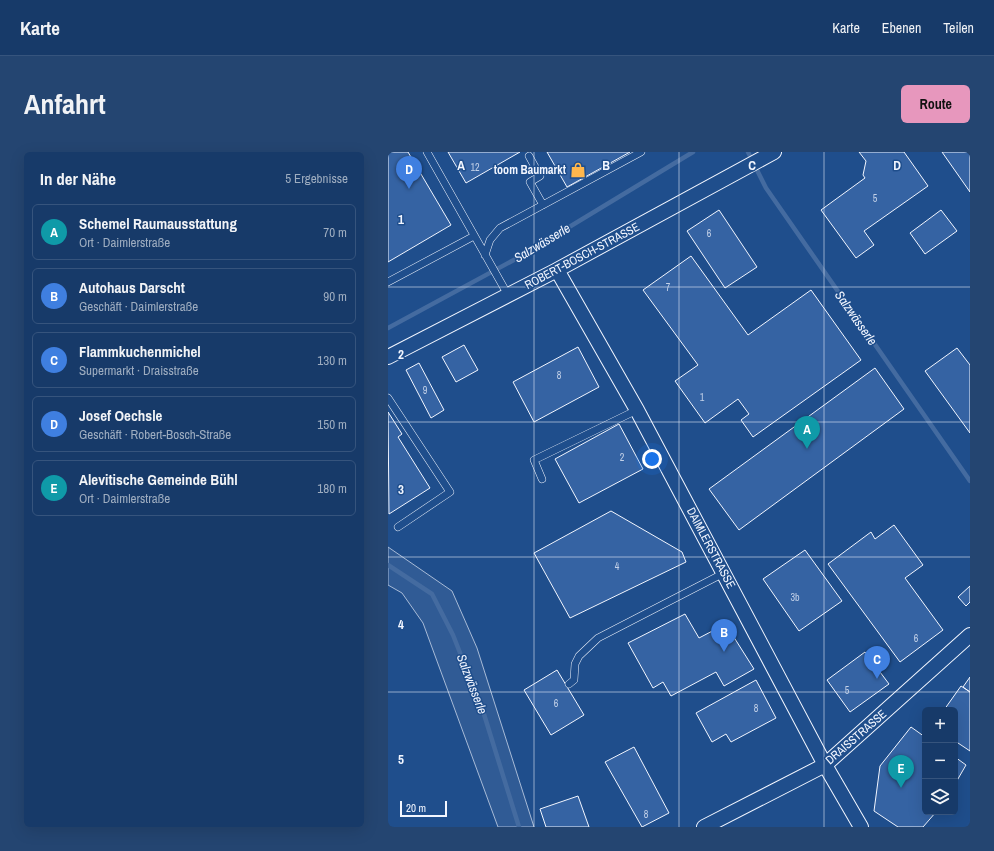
<!DOCTYPE html>
<html lang="de">
<meta charset="utf-8">
<style>
:root{--surface:#173a69;--page:#244571;--text:#f1f3f6;--muted:#9eadc0;--line:#36547d;--accent:#e797bd}
body{margin:0;font-family:"Archivo Narrow",sans-serif;background:var(--page);color:var(--text)}
.controls{position:absolute;right:12px;bottom:12px;display:grid;overflow:hidden;border-radius:6px;box-shadow:0 4px 16px #0002}
.controls button{width:36px;height:36px;display:grid;place-items:center;padding:0;border:0;border-bottom:1px solid var(--line);background:var(--surface);color:var(--text);font:20px sans-serif}
.scale{position:absolute;left:12px;bottom:10px;width:47px;box-sizing:border-box;padding-left:4px;border:2px solid #f2f6ff;border-top:0;font-size:11px;line-height:14px;white-space:nowrap;color:#f2f6ff;-webkit-text-stroke:3px #1f4e8c;paint-order:stroke}
.you{position:absolute;left:264px;top:307px;width:14px;height:14px;margin:-10px;border:3px solid #fff;border-radius:50%;background:#1a73e8;box-shadow:0 0 0 6px #1a73e833}
.badge{display:grid;place-items:center;width:26px;height:26px;border-radius:50%;background:var(--accent);color:#fff;font-size:13px;font-weight:700}
.pin{position:absolute;translate:-50% -33px;filter:drop-shadow(0 1px 2px #0008)}
.pin::after{content:'';position:absolute;top:21px;width:14px;height:12px;background:inherit;clip-path:polygon(0 0,100% 0,50% 100%)}
.list{margin:0;padding:0;list-style:none}
h2{display:flex;justify-content:space-between;align-items:center;height:52px;margin:0;padding:0 16px;font-size:17px}
h2 small{font-size:13px;font-weight:400;color:var(--muted)}
.list li{display:grid;grid-template-columns:26px 1fr auto;gap:12px;align-items:center;box-sizing:border-box;height:56px;margin:0 8px 8px;padding:0 8px;border:1px solid var(--line);border-radius:6px}
.list b{display:block;font-size:15px;white-space:nowrap}
.list p{margin:0;font-size:13px;white-space:nowrap;color:var(--muted)}
.list em{font-size:13px;font-style:normal;color:var(--muted)}
.icon{flex:none;width:22px;height:22px;fill:none;stroke:currentColor;stroke-width:2;stroke-linecap:round;stroke-linejoin:round}
.map{position:relative;flex:none;width:582px;height:675px;overflow:hidden;border-radius:6px}
header{display:flex;align-items:center;gap:24px;box-sizing:border-box;height:56px;padding:0 20px;background:var(--surface);border-bottom:1px solid var(--line)}
header strong{font-size:19px}
nav{display:flex;gap:22px;margin-inline-start:auto;font-size:14px}
.intro{display:flex;align-items:center;justify-content:space-between;box-sizing:border-box;height:96px;padding:0 24px}
h1{margin:0;font-size:28px}
.button{padding:10px 18px;border-radius:6px;background:var(--accent);color:#111;font-size:14px;font-weight:700}
main{display:flex;gap:24px;padding:0 24px}
aside{flex:1;background:var(--surface);border-radius:6px;box-shadow:0 4px 16px #0002}
.map>svg:first-child{display:block}
.built{fill:#305b95;stroke:#a8bbd7}
.lines{fill:none;stroke-linecap:round;stroke-linejoin:round}
.stream{stroke:#446ba0;stroke-width:4.5}
.building{fill:#3563a3;stroke:#f2f6ff}
.lane-casing{stroke:#f2f6ff;stroke-width:8}
.street-casing{stroke:#f2f6ff;stroke-width:16}
.lane{stroke:#1f4e8c;stroke-width:7}
.street{stroke:#1f4e8c;stroke-width:14}
.grid{fill:none;stroke:#f2f6ff;stroke-width:1;stroke-opacity:0.55}
.labels{text-anchor:middle;dominant-baseline:central;stroke-width:3;stroke-linejoin:round;paint-order:stroke}
.number-label{font-size:10px;fill:#c3d1e8}
.poi-label{font-size:12px;font-weight:bold;fill:#f2f6ff;stroke:#1f4e8c;text-anchor:end}
.street-label{font-size:12px;fill:#f2f6ff;stroke:#1f4e8c}
.water-label{font-size:13px;font-style:italic;fill:#f2f6ff;stroke:#1f4e8c}
.grid-label{font-size:13px;text-anchor:middle;font-weight:bold;fill:#f2f6ff;stroke:#1f4e8c;stroke-width:3;stroke-linejoin:round;paint-order:stroke}
</style>
<header>
<strong>Karte</strong>
<nav><a>Karte</a><a>Ebenen</a><a>Teilen</a></nav>
</header>
<div class="intro"><h1>Anfahrt</h1><a class="button">Route</a></div>
<main>
<aside>
<h2>In der Nähe<small>5 Ergebnisse</small></h2>
<ul class="list">
<li><span class="badge" style="background:#0f9aa8">A</span><div><b>Schemel Raumausstattung</b><p>Ort · Daimlerstraße</p></div><em>70 m</em></li>
<li><span class="badge" style="background:#3f7fe0">B</span><div><b>Autohaus Darscht</b><p>Geschäft · Daimlerstraße</p></div><em>90 m</em></li>
<li><span class="badge" style="background:#3f7fe0">C</span><div><b>Flammkuchenmichel</b><p>Supermarkt · Draisstraße</p></div><em>130 m</em></li>
<li><span class="badge" style="background:#3f7fe0">D</span><div><b>Josef Oechsle</b><p>Geschäft · Robert-Bosch-Straße</p></div><em>150 m</em></li>
<li><span class="badge" style="background:#0f9aa8">E</span><div><b>Alevitische Gemeinde Bühl</b><p>Ort · Daimlerstraße</p></div><em>180 m</em></li>
</ul>
</aside>
<div class="map">
<svg width="582" height="675" viewBox="0 0 582 675">
<rect width="100%" height="100%" fill="#1f4e8c"/>
<path class="built" d="M 0,395 L 64,439 L 89,496 L 146,675 L 110,675 L 35,471 L 14,441 L 0,433 Z"/>
<g class="lines">
<path class="stream" d="M 360,0 L 378,36 L 582,329
M 0,176 L 135,103 L 305,0
M 0,413 L 44,442 L 65,483 L 95,559 L 131,675"/>
</g>
<path class="building" d="M 0,0 L 20,0 L 63,73 L 0,110 Z
M 60,0 L 132,0 L 78,31 Z
M 159,0 L 242,0 L 179,35 Z
M 471,0 L 516,0 L 540,34 L 476,79 L 486,93 L 468,106 L 433,58 L 477,26 L 475,23 L 478,9 Z
M 554,0 L 582,0 L 582,40 Z
M 331,58 L 369,115 L 337,136 L 299,79 Z
M 553,58 L 569,79 L 537,102 L 522,81 Z
M 303,104 L 360,183 L 423,138 L 473,208 L 365,285 L 353,268 L 361,262 L 350,247 L 317,271 L 287,229 L 310,213 L 255,138 Z
M 76,193 L 90,218 L 68,230 L 54,205 Z
M 190,195 L 211,235 L 146,270 L 125,230 Z
M 569,196 L 582,213 L 582,281 L 537,219 Z
M 31,211 L 56,258 L 43,266 L 18,218 Z
M 487,216 L 516,257 L 351,378 L 321,337 Z
M 0,260 L 14,282 L 10,285 L 42,336 L 1,362 Z
M 231,272 L 255,317 L 191,351 L 167,307 Z
M 223,359 L 294,400 L 298,410 L 182,466 L 146,401 Z
M 506,373 L 535,413 L 517,426 L 555,478 L 512,510 L 440,412 L 483,380 L 487,387 Z
M 417,398 L 454,449 L 411,479 L 375,427 Z
M 582,434 L 582,450 L 578,454 L 570,445 Z
M 297,462 L 311,486 L 332,475 L 342,479 L 366,517 L 336,534 L 328,520 L 283,544 L 275,530 L 265,536 L 240,491 Z
M 477,500 L 501,532 L 462,560 L 439,528 Z
M 169,518 L 196,563 L 163,583 L 136,538 Z
M 582,525 L 582,540 L 575,535 Z
M 368,528 L 388,566 L 343,590 L 338,582 L 324,590 L 308,561 Z
M 573,534 L 582,540 L 582,599 L 567,589 L 567,558 L 556,558 Z
M 523,575 L 537,585 L 537,660 L 548,660 L 535,675 L 510,675 L 486,659 L 492,614 Z
M 246,595 L 281,661 L 254,675 L 217,610 Z
M 567,605 L 578,613 L 567,632 Z
M 190,644 L 201,675 L 158,675 L 152,657 Z"/>
<g class="lines">
<defs>
<path id="lane" d="M 39,0 L 120,143
M 141,4 L 152,24 L 142,30 L 155,53
M 97,103 L 102,88 L 112,76 L 253,0
M 0,130 L 86,84
M 0,246 L 62,340 L 10,375
M 154,327 L 146,308 L 249,258
M 181,532 L 186,528 L 187,512 L 191,504 L 210,486 L 336,421"/>
<path id="street" d="M 169,118 L 249,258 L 437,613 L 473,675
M 0,205 L 169,118 L 386,0
M 316,675 L 437,613 L 582,483"/>
</defs>
<use href="#lane" class="lane-casing"/>
<use href="#street" class="street-casing"/>
<use href="#lane" class="lane"/>
<use href="#street" class="street"/>
</g>
<path class="grid" d="M 146,0 L 146,675M 291,0 L 291,675M 436,0 L 436,675M 0,135 L 582,135M 0,270 L 582,270M 0,405 L 582,405M 0,540 L 582,540"/>
<defs>
<symbol id="shop-bare" viewBox="-9 -9 18 18"><path d="M-5-2.5h2.3a2.7 3.5 0 0 1 5.4 0H5L5.5 6h-11ZM-1.5-2.5h3a1.5 2.3 0 0 0-3 0Z" fill="#ffb74d" stroke="#1f4e8c" stroke-width="2.5" paint-order="stroke"/></symbol>
</defs>
<g fill-rule="evenodd">
<use href="#shop-bare" x="179" y="7" width="22" height="22"/>
</g>
<g class="labels">
<g class="number-label">
<text x="87" y="15">12</text>
<text x="487" y="46">5</text>
<text x="321" y="81">6</text>
<text x="280" y="135">7</text>
<text x="171" y="223">8</text>
<text x="37" y="238">9</text>
<text x="314" y="245">1</text>
<text x="234" y="305">2</text>
<text x="229" y="414">4</text>
<text x="407" y="445">3b</text>
<text x="528" y="486">6</text>
<text x="459" y="538">5</text>
<text x="168" y="551">6</text>
<text x="368" y="556">8</text>
<text x="258" y="662">8</text>
</g>
<g class="poi-label">
<text x="178" y="18">toom Baumarkt</text>
</g>
<g class="street-label">
<text transform="translate(194 104) rotate(-28)">ROBERT-BOSCH-STRASSE</text>
<text transform="translate(323 396) rotate(62)">DAIMLERSTRASSE</text>
<text transform="translate(468 585) rotate(-41)">DRAISSTRASSE</text>
</g>
<g class="water-label">
<text transform="translate(154 91) rotate(-31)">Salzwässerle</text>
<text transform="translate(468 166) rotate(55)">Salzwässerle</text>
<text transform="translate(84 532) rotate(69)">Salzwässerle</text>
</g>
</g>
<g class="grid-label">
<text x="73" y="18">A</text>
<text x="218" y="18">B</text>
<text x="364" y="18">C</text>
<text x="509" y="18">D</text>
<text x="13" y="72">1</text>
<text x="13" y="207">2</text>
<text x="13" y="342">3</text>
<text x="13" y="477">4</text>
<text x="13" y="612">5</text>
</g>
</svg>
<div class="controls">
<button>+</button>
<button>−</button>
<button><svg class="icon" aria-label="layers" viewBox="0 0 24 24"><path d="M12 4l9 5-9 5-9-5zM3 14l9 5 9-5"/></svg></button>
</div>
<div class="scale">20 m</div>
<div class="you"></div>
<div class="pin badge" style="left:419px;top:297px;background:#0f9aa8">A</div>
<div class="pin badge" style="left:336px;top:500px;background:#3f7fe0">B</div>
<div class="pin badge" style="left:489px;top:527px;background:#3f7fe0">C</div>
<div class="pin badge" style="left:21px;top:37px;background:#3f7fe0">D</div>
<div class="pin badge" style="left:513px;top:636px;background:#0f9aa8">E</div>
</div>
</main>
